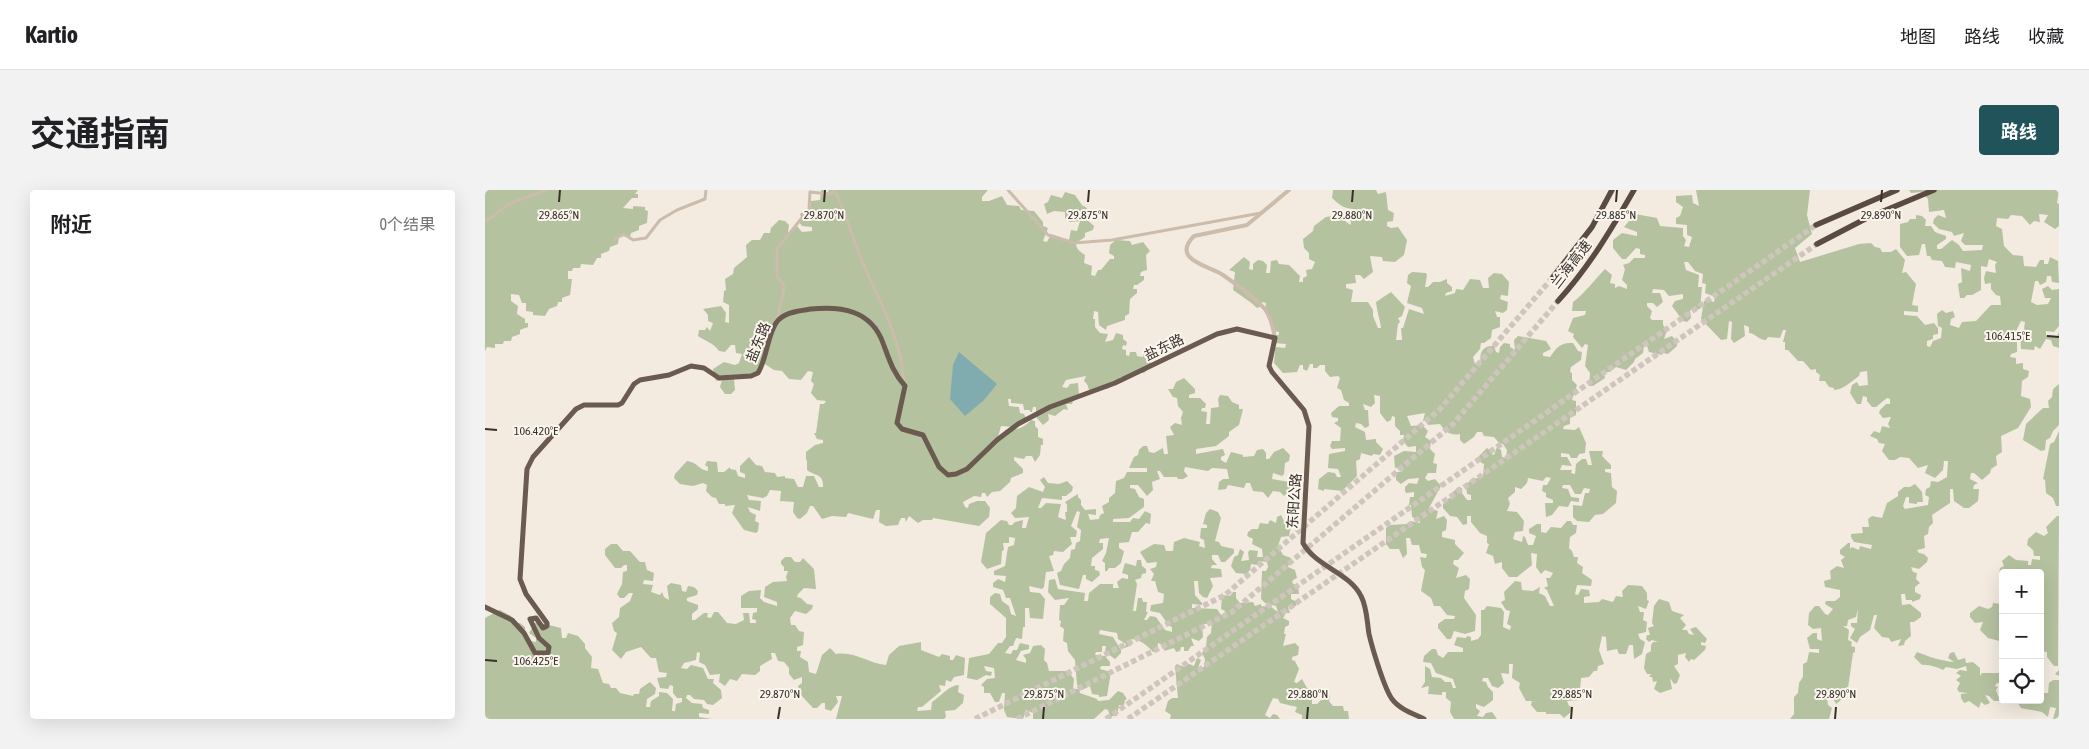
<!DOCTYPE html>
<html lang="zh">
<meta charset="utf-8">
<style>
:root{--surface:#fff;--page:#f2f2f2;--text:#202124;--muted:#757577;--line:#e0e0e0;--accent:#21545a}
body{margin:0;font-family:"Asap Condensed","Noto Sans SC",sans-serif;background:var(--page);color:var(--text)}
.controls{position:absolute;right:15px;bottom:15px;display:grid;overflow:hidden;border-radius:5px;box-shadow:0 5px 20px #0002}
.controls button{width:45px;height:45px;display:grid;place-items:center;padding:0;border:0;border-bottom:1px solid var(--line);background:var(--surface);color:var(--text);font:25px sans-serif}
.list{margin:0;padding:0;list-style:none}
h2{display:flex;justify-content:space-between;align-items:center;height:65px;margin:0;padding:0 20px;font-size:21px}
h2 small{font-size:16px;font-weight:400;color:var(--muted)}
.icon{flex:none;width:28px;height:28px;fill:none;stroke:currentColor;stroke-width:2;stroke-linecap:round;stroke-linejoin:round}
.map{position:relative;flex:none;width:1574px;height:529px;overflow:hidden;border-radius:5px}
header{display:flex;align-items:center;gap:30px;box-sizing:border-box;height:70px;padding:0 25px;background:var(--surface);border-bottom:1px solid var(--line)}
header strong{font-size:24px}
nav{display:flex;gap:28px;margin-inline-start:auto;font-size:18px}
.intro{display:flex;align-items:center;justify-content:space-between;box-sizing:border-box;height:120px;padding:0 30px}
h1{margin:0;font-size:35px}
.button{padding:12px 22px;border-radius:5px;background:var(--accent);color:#fff;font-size:18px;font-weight:700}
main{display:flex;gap:30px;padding:0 30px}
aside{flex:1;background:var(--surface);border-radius:5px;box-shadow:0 5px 20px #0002}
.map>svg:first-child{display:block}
.green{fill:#b5c2a0}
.water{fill:#80abaf}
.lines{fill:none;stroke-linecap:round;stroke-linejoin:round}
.motorway-tunnel{stroke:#cec6bc;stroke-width:5.5;stroke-dasharray:5.5 3;stroke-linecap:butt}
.minor{stroke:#cbbcac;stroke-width:3}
.tertiary{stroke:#cbbcac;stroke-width:4}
.trunk{stroke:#6a5a4f;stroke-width:5}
.motorway{stroke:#5a4b42;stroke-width:5.5}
.ticks{fill:none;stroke:#39302b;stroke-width:2}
.labels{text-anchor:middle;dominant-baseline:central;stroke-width:4;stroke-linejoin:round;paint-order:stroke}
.street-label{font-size:14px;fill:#39302b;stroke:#faf5ed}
.ticks-label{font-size:12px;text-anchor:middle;fill:#39302b;stroke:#faf5ed;stroke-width:4;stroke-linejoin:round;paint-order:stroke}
</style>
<header>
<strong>Kartio</strong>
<nav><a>地图</a><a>路线</a><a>收藏</a></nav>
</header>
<div class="intro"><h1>交通指南</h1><a class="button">路线</a></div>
<main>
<aside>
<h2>附近<small>0个结果</small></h2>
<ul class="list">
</ul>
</aside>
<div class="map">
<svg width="1574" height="529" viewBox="0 0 1574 529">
<rect width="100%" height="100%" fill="#f3ebe0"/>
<path class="green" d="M 0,0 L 153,0 L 150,4 L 153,4 L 153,8 L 147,8 L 138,18 L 148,19 L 148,16 L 160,17 L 160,20 L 163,21 L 162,33 L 154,36 L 154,40 L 146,43 L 145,47 L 134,46 L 133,54 L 125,57 L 124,61 L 116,64 L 116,68 L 112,68 L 108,75 L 96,74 L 95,78 L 88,78 L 87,81 L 83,81 L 83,89 L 87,89 L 85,105 L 77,108 L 77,112 L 73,112 L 72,116 L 64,119 L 60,126 L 48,125 L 48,122 L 41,121 L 41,113 L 37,113 L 34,105 L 26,104 L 26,111 L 33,116 L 32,124 L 40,129 L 40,133 L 43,133 L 43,137 L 35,140 L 35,144 L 27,147 L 26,151 L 19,151 L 18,154 L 10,154 L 10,158 L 2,157 L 0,161 Z
M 336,0 L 340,0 L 342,3 L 344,0 L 503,0 L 497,7 L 497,11 L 504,11 L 517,6 L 522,15 L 534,16 L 536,20 L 549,21 L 558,32 L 558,36 L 563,38 L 558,51 L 562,52 L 566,44 L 584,50 L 586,40 L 592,41 L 595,31 L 585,32 L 580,28 L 580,22 L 569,21 L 562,24 L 559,14 L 563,12 L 566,5 L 577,8 L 580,2 L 590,5 L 597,15 L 602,18 L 601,29 L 609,36 L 608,40 L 600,43 L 600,47 L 591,53 C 591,60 596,62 600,65 L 599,73 L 607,76 L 606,85 L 610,86 L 613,80 L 616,80 L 625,69 L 629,69 L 629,66 L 624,63 L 625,55 L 631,50 L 645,51 L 647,55 L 658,52 L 665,61 L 661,65 L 662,80 L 656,82 L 655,86 L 659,86 L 659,90 L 652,95 L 649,95 L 648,99 L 652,99 L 652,103 L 645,109 L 644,124 L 640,126 L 640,130 L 622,136 L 621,140 L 614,135 L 613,122 L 609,121 L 608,129 L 610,129 L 610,137 L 615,143 L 623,144 L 620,152 L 628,150 L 631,143 L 638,145 L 638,149 L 642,152 L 641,156 L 638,155 L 637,159 L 641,160 L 641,165 L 644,166 L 645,162 L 651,162 L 652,166 L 658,167 L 658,163 L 662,161 L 662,167 L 666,170 L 665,177 L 659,183 L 651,182 L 644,188 L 635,187 L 632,194 L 622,199 L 604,200 L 602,194 L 599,191 L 601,186 L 581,190 L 577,197 L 582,198 L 585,194 L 593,193 L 594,205 L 590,205 L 587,214 L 581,214 L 583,220 L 579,219 L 570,226 L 563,224 L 564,230 L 558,235 L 551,227 L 551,217 L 548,217 L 547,222 L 545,222 L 545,220 L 539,220 L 538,214 L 526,213 L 526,209 L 523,209 L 524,216 L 534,217 L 535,223 L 539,224 L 541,228 L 528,237 L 516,236 L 513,247 L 519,246 L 520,240 C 532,241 540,237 546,230 L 550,231 L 550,236 L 553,239 L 553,247 L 558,249 L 558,255 L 556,255 L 555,265 L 550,272 L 547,266 L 541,266 L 539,269 L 529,267 L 529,270 L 538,279 L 538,283 L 526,288 L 525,292 L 515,301 L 507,302 L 502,307 L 500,303 L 497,303 L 496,307 L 489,306 L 478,312 L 480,317 L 483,318 L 484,314 L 492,311 L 500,311 L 505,318 L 504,327 L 494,336 L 448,328 L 447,330 L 438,330 L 433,333 L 424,326 L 421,332 L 420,328 L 416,328 L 413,335 L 401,336 L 394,332 L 395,320 L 391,320 L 388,329 L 363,323 L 361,327 L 347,326 L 337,329 L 328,316 L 325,316 L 322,323 L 315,329 L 312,328 L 308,322 L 309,312 L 295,311 L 296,301 L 285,300 L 282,306 L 278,308 L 262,305 L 264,310 L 276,311 L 275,321 L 263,317 L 265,322 L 271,325 L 270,331 L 274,333 L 273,341 L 271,343 L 259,340 L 247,323 L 250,315 L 240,316 L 240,314 L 234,314 L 231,308 L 227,307 L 221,301 L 222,295 L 218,293 L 208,296 L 195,294 L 189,288 L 190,284 L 202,271 C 212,272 214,280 223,281 L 223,277 L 220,275 L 222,271 L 232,272 L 233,282 L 239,282 L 245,277 L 245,279 L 251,280 L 253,286 L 260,288 L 260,284 L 255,282 L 255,276 L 264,267 L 271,275 L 277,276 L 280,282 L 290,283 L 292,287 L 300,286 L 300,288 L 309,289 L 313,297 L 318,297 L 321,286 L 329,286 L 334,297 L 338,297 C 339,283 329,286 322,280 L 322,270 L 321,270 L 321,262 L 330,255 L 338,253 L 338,250 L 332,249 L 329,243 L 331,243 L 335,214 L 339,214 L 341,211 L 332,210 L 326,203 L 329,194 L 326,191 L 328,182 L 323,181 L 316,190 L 304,189 L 297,181 L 289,180 L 278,173 L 273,183 L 249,189 L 250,200 L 246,204 L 240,204 L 235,197 L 237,190 L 231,191 L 228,179 L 239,172 L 250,175 L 254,173 L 257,164 L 251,163 L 250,155 L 246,155 L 240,162 L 234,161 C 229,153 220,151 213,146 L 214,140 L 220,140 L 222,137 L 225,141 L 228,133 L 223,131 L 223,125 L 218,119 L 236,116 L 241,123 L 240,132 L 244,133 L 244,115 L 238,112 L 239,101 L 241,100 L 240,89 L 248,84 L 249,78 L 262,67 L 261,55 L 267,50 L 275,50 L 279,43 L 285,43 L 286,38 L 294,30 L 300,31 L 304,35 L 303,43 L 312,36 L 317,42 L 327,41 L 327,37 L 317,36 L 314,32 L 316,27 L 315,24 L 321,19 L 325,19 L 326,11 L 335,10 Z
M 848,0 L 891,0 L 893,4 L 901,2 L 903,20 L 909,23 L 908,31 L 902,32 L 902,36 L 906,38 L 913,37 L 922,50 L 919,65 L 910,72 L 898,71 L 897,67 L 885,66 L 888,82 L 879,89 L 875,85 L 870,85 L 871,93 L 861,94 L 861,98 L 868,100 L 866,112 L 883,112 L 888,120 L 888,126 L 893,138 L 896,138 C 895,129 892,122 891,112 L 906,102 L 920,117 L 917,126 L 913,128 L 915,132 L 913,134 L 911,150 L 917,150 L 916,138 L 918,138 L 924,119 L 939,124 L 937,118 L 922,113 L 926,96 L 922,93 L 923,85 L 927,82 L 941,83 L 942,85 L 940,97 L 943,97 L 948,92 L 955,92 L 962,89 L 962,93 L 967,97 L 967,101 L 961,103 L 960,106 L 970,103 L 971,99 L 978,100 L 985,89 L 995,90 L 998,98 L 1004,98 L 1003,88 L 1009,83 L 1017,84 L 1024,92 L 1023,106 L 1016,105 L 1015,109 L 1023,112 L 1022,120 L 1018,123 L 1010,121 L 1012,127 L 1015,127 L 1015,137 L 1007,140 L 1006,148 L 999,153 L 996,153 L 995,159 L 988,167 L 990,174 L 996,175 C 994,165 996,155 1009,156 L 1011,162 L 1014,163 L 1015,157 L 1019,153 L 1025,154 L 1025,157 L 1030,160 L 1029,150 L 1033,146 L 1061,151 L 1066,159 L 1058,163 L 1058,166 L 1065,167 C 1071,159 1074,152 1088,153 L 1093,161 L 1097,162 L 1096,170 L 1086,177 L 1085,182 L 1087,183 L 1087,190 L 1092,195 L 1087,210 L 1091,211 L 1091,225 L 1085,228 L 1085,234 L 1079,236 L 1078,239 L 1090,240 L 1094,237 L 1101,253 L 1100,263 L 1094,264 L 1092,268 L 1086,268 L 1084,264 L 1076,263 L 1076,267 L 1082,267 L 1087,276 L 1077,275 L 1075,280 L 1087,280 L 1086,283 L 1090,284 L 1091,274 L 1097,269 L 1101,269 L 1103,275 L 1107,275 L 1104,261 L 1118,261 L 1117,266 L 1126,275 L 1126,279 L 1120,279 L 1120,282 L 1126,283 L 1127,297 L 1132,301 L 1131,313 L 1118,324 L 1110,325 L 1104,332 L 1092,331 L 1088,327 L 1088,315 L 1097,316 L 1100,303 L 1104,303 L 1105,299 L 1099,298 L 1096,304 L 1090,304 L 1085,295 L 1078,295 L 1077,298 L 1083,299 L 1086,307 L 1094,308 L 1094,312 L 1086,311 L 1083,317 L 1074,316 L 1067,325 L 1061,327 L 1060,313 L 1068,313 L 1068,310 L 1061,307 L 1061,303 L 1057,301 L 1058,295 L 1062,295 L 1066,288 L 1061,287 L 1058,291 L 1043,288 L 1042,293 L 1036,299 L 1030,297 L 1030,302 L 1023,308 L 1025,314 L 1022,321 L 1032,322 L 1039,331 L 1038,341 L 1030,342 L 1028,349 L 1037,352 L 1038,346 L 1040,347 L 1043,355 L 1048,355 L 1051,346 L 1044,343 L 1044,339 L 1052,334 L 1056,334 L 1056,342 L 1061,343 L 1066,337 L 1076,338 L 1082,331 L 1086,331 L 1088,335 L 1092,335 L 1091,343 L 1085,347 L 1084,358 L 1087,361 L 1089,367 L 1093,367 L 1092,373 L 1098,377 L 1097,383 L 1107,390 L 1106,396 L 1092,395 L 1090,404 L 1093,405 L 1096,399 L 1104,400 L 1105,406 L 1099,407 L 1099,413 L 1114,412 L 1117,409 L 1128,412 L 1131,406 L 1138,407 L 1137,401 L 1143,395 L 1157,396 L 1162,403 L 1162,410 L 1164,411 L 1161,419 L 1153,416 L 1155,422 L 1159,422 L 1158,430 L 1162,432 L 1161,442 L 1153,444 L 1155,449 L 1160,452 L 1157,464 L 1149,469 L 1148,455 L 1144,455 L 1141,464 L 1134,464 L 1132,459 L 1122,461 L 1121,447 L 1117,446 L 1114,460 L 1119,474 L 1113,476 L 1112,481 L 1109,481 L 1104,487 L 1096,488 L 1095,500 L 1093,500 L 1094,510 L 1082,511 L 1084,516 L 1088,517 L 1087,521 L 1079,528 L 1075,524 L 1061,524 L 1061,522 L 1052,522 L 1046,515 L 1047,511 L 1041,511 L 1034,498 L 1035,493 L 1027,488 L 1028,474 L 1024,474 L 1024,484 L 1016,483 L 1019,493 L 1013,498 L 1007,496 L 1003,488 L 998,488 L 997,491 L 1001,492 L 1003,497 L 1008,502 L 1008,510 L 999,517 L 991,514 L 991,518 L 995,521 L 992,526 L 998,527 L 1001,523 L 1007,522 L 1012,529 L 969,529 L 965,522 L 966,512 L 961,508 L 961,502 L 957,502 L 957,505 L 943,504 L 944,496 L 936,498 L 940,492 L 940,476 L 945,479 L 947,487 L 956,488 L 960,492 L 966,492 L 968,498 L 971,498 L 968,489 L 951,483 L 946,473 L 938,472 L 939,466 L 947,459 L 951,459 L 953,465 L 958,468 L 963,462 L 978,462 L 978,458 L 969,455 L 972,447 L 981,448 L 982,446 L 986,447 L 986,451 L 993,449 L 996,445 L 996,420 L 999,420 L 1002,416 L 1016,418 L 1019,422 L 1018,437 L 1025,440 L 1026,436 L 1022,434 L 1025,421 L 1021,420 L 1016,412 L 1020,410 L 1019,402 L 1030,391 L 1036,392 L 1037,400 L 1048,401 L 1055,397 L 1054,403 L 1060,406 L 1065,416 L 1069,416 L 1062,400 L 1059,398 L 1063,396 L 1061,388 L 1065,388 L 1068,383 L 1060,380 L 1056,384 L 1051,377 L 1052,364 L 1046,363 L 1047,375 L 1032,387 L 1024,387 L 1017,378 L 1017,372 L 1010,374 L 1008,366 L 1001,363 L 1004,354 L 1002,353 L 1002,346 L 995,343 L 986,332 L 986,326 L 982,326 L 982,334 L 978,335 L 972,327 L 965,326 L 958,318 L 958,314 L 964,308 L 968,309 L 967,303 L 973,297 L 977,298 L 977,303 L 982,310 L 986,310 L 986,305 L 982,304 L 981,294 L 988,289 L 998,287 L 999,274 L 995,272 L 994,266 L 1002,258 L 1006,261 L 1006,264 L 1009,265 L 1012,257 L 1016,260 L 1017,267 L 1021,268 L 1022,260 L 1018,254 L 1014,253 L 1009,247 L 999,246 L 997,242 L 992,242 L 989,247 L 979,254 L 975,250 L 975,244 C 966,246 960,242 955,234 L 943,235 L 941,231 L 938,231 L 940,223 L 922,226 L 926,236 L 937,235 L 943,241 L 940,247 L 946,251 L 945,259 L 950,264 L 948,273 L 952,274 L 951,283 L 943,283 L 940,288 L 943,291 L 950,289 L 956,296 L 944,318 L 953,321 L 951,329 L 959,326 L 962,330 L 961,340 L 957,342 L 957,347 L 970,350 L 970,354 L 979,363 L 973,370 L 969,370 L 968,374 L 974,378 L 971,388 L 981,385 L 985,389 L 984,399 L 980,401 L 979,408 L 991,425 L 990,441 L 980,444 L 969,441 L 966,449 L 962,449 L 953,438 L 953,434 L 960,429 L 969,429 L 970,426 L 962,425 L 955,416 L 949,416 L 946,408 L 936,401 L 940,380 L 937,377 L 935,367 L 941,368 L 942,364 L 936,363 L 934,355 L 927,355 L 925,348 L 921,348 L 922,364 L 918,368 L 914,359 L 905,359 L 901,354 L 901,338 L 905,335 L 922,334 L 925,331 L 935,333 L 935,330 L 927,327 L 926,315 L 924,315 L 925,307 L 929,307 L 929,302 L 921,303 L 920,301 L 920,297 L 924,293 L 932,294 L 934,288 L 923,289 L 916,294 L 911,290 L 911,282 L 917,282 L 918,277 L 910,278 L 909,266 L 919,261 L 931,262 L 931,256 L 923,257 L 918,251 L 919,245 L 915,245 L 915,241 L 910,236 L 910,227 L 907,226 L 906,230 L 902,232 L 895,223 L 895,206 L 889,205 L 890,213 L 886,217 L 878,214 L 880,220 L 883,220 L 884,236 L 880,238 L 876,234 L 871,233 L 870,237 L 880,242 L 881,250 L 891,249 L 891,252 L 898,259 L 895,265 L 888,264 L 887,266 L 876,263 L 875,269 L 871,271 L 872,286 L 857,301 L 839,299 L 839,301 L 833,299 L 834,289 L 843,282 L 850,283 L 852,287 L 856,287 L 853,279 L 843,278 L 844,264 L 860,261 L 860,258 L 847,259 L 845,256 L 847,251 L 855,251 L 856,238 L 849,233 L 853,231 L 853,228 L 847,227 L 846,223 L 854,216 L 864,216 L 864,213 L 859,210 L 856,200 L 852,198 L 855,188 L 853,186 L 845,187 L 840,181 L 840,175 L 835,175 L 832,178 L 828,178 L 828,174 L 825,174 L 822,181 L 818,179 L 818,175 L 815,175 L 812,182 L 798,183 L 789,173 L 790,161 L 788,161 L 791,157 L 800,158 L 801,154 L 789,153 L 790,145 L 794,145 L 794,142 L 788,141 L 780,120 L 781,113 L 777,112 L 777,116 L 772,118 C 765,111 756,106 748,100 L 750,82 L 744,80 L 759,67 L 765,72 L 764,79 L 768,80 L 768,74 L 773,70 L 778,71 L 782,75 L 781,83 L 785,83 L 786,71 L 792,70 L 794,74 L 804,75 L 815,86 L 814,92 L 818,92 L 818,88 L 822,86 L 821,80 L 827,79 L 830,72 L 824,69 L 824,63 L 819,58 L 818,49 L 828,41 L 829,36 L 841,27 L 859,24 L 861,32 L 866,35 L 865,25 L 875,24 L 875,20 C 858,18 857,17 847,8 Z
M 1211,0 L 1325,0 L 1322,25 L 1327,44 L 1310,58 L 1315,72 L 1374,54 L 1386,53 L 1390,57 L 1395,58 L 1397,62 L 1406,62 L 1411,59 L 1420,70 L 1417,83 L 1421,82 L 1431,94 L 1427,115 L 1433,116 L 1433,122 L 1419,121 L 1419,125 L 1432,126 L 1440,135 L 1449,133 L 1453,138 L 1453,144 L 1448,145 L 1448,149 L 1442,151 L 1442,156 L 1445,157 L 1448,151 L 1456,148 L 1457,138 L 1453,136 L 1452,124 L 1457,120 L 1461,123 L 1468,121 L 1470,127 L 1466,129 L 1465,135 L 1474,138 L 1477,132 L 1491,131 L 1506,115 L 1516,115 L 1515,106 L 1511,105 L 1506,99 L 1506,93 L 1500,94 L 1499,88 L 1501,81 L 1511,83 L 1510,75 L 1512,72 L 1504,69 L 1502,77 L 1496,76 L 1496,100 L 1487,105 L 1482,105 L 1479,108 L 1475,108 L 1473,94 L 1477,92 L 1476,78 L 1485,81 L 1486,75 L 1471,72 L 1470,78 L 1460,77 L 1457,71 L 1447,70 L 1445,66 L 1442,66 L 1440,54 L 1437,54 L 1434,65 L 1422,66 L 1415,57 L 1415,34 L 1423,32 L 1425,29 L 1431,29 L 1431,25 L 1437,26 L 1441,30 L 1440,36 L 1446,36 L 1450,42 L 1461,46 L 1461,49 L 1452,55 L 1452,59 L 1456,59 L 1467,50 L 1474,55 L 1478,61 L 1497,60 L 1498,55 L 1480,55 L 1476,51 L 1479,43 L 1469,46 L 1467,42 L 1454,39 L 1448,33 L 1449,29 L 1453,25 L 1461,28 L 1459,20 L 1444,22 L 1443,9 L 1437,2 L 1426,3 L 1424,0 L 1574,0 L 1572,13 L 1574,14 L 1574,36 L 1570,39 L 1559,32 L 1563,25 L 1554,24 L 1555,32 L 1549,31 L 1545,35 L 1537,26 L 1526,25 L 1523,29 L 1512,28 L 1511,36 L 1517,39 L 1519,56 L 1528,65 L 1538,66 L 1539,76 L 1551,77 L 1555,70 L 1559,70 L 1559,74 L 1563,74 L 1565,67 L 1573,71 L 1574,93 L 1567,92 L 1566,86 L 1562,86 L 1561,92 L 1555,95 L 1553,91 L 1550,91 L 1546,112 L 1552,115 L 1563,114 L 1566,108 L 1560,108 L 1557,99 L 1563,96 L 1567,100 L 1574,99 L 1574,136 L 1569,142 L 1561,141 L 1561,145 L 1572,146 L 1574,142 L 1574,158 L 1568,156 L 1566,150 L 1561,149 L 1555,159 L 1550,156 L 1549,160 L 1536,159 L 1535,141 L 1539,139 L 1540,132 L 1536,131 L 1532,139 L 1532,162 L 1526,164 L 1525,167 L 1531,168 L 1531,174 L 1538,173 L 1538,179 L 1544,181 L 1543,187 L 1537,191 L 1536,206 L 1545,209 L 1546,217 L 1533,238 L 1516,246 L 1517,262 L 1511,266 L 1512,275 L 1506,279 L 1505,283 L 1497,290 L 1489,283 L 1486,283 L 1485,289 L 1493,293 L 1489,295 L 1488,299 L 1494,299 L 1493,311 L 1484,318 L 1479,318 L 1469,311 L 1468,299 L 1465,299 L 1465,313 L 1447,325 L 1448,333 L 1444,337 L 1443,344 L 1439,346 L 1440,358 L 1432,360 L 1434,363 L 1439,364 L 1443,368 L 1442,372 L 1434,379 L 1426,377 L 1428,382 L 1432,383 L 1431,389 L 1435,393 L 1430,397 L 1430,402 L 1436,405 L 1435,409 L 1427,412 L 1427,410 L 1421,410 L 1420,404 L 1416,404 L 1417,415 L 1425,414 L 1436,423 L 1436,427 L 1429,432 L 1425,432 L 1426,446 L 1420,451 L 1419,455 L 1413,456 L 1416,449 L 1406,452 L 1404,448 L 1397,447 L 1389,438 L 1392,425 L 1389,425 L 1385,440 L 1375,447 L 1372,453 L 1365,448 L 1370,439 L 1366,436 L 1366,433 L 1372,433 L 1373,419 L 1371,427 L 1363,430 L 1362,436 L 1358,436 L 1364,440 L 1363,450 L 1367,452 L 1366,456 L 1370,457 L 1370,462 L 1368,463 L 1362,505 L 1351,514 L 1348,508 L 1342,508 L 1343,515 L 1347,518 L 1344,529 L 1305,529 L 1309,524 L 1309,507 L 1313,503 L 1314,493 L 1318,487 L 1318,474 L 1322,472 L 1324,462 L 1334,463 L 1334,459 L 1325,459 L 1322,448 L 1328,443 L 1332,443 L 1332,449 L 1337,451 L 1336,438 L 1328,439 L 1323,435 L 1324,423 L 1330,416 L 1334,416 L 1340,424 L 1343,425 L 1348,419 L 1340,414 L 1341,411 L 1350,411 L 1355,407 L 1355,400 L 1340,397 L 1339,391 L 1346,389 L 1345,381 L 1352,376 L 1359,378 L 1356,370 L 1360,367 L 1355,364 L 1355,360 L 1363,353 L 1365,353 L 1365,359 L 1367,357 L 1374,360 L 1375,356 L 1386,359 L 1387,355 L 1369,352 L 1366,347 L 1366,344 L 1378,343 L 1377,337 L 1384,337 L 1383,329 L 1387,326 L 1397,328 L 1402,313 L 1413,306 L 1413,302 L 1419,297 L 1425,297 L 1430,294 L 1437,302 L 1438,312 L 1432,312 L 1432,314 L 1424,313 L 1424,307 L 1421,307 L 1418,316 L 1420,319 L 1443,315 L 1444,307 L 1440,305 L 1441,299 L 1445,297 L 1446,291 L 1453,292 L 1462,287 L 1463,271 L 1459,271 L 1458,280 L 1450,288 L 1440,283 L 1443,275 L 1433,278 L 1424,268 L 1415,267 L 1410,270 L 1404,270 L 1397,261 L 1400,254 L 1394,253 L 1392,249 L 1385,246 L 1389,241 L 1395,243 L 1397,236 L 1405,238 L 1403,234 L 1406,227 L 1398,228 L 1394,223 L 1395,220 L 1401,214 L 1405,214 L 1405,209 L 1402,208 L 1391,217 L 1387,217 L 1382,211 L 1382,207 L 1378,206 L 1376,214 L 1372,214 L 1365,203 L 1367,195 L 1372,192 L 1374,196 L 1383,195 L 1382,181 L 1375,182 L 1374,186 C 1368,190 1358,200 1349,200 L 1349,198 L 1344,197 L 1340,191 L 1334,191 L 1335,185 L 1331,182 L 1331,179 L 1326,180 L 1318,171 L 1313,171 L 1303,160 L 1300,160 L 1300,152 L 1298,152 L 1301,140 L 1298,140 L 1295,148 L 1283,147 L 1281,150 C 1273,150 1272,144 1264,143 L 1264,137 L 1259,135 L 1260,146 L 1249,153 L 1246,149 L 1247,132 L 1244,131 L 1242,149 L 1236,150 L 1216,129 L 1219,111 L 1222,110 L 1229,112 L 1230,107 L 1220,103 L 1221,94 L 1217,93 L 1218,84 L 1210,81 L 1203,72 L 1199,72 L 1201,80 L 1214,85 L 1213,97 L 1217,97 L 1215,119 L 1205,120 L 1206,128 L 1202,132 L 1198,131 L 1187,116 L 1190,111 L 1198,109 L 1198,104 L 1184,106 L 1179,100 L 1168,99 L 1167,103 L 1175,103 L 1178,112 L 1172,117 L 1168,113 L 1162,113 L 1162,116 L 1167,121 L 1165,128 L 1167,130 L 1178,130 L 1178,135 L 1182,140 L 1179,149 L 1187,146 L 1192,152 L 1192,156 L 1183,164 L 1178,163 L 1177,165 L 1164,162 L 1162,156 L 1159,155 L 1158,163 L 1150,169 L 1149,172 L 1141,180 L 1131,177 L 1125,182 L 1119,182 L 1120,188 L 1108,196 L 1104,196 L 1105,183 L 1100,176 L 1103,155 L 1100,154 L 1097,158 L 1088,147 L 1089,144 L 1083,141 L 1088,128 L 1100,125 L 1101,121 L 1087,121 L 1088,112 C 1101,102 1109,90 1120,79 L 1127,85 L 1125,93 L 1130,94 L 1130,98 L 1134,96 L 1142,99 L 1142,95 L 1137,90 L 1140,79 L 1138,75 L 1144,73 L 1149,68 L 1160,68 L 1160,65 L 1155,64 L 1155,59 L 1151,58 L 1141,69 L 1137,69 L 1128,58 L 1128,50 L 1137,43 L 1152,46 L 1152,42 L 1139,37 L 1150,24 L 1172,28 L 1175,36 L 1198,38 L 1198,46 L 1201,50 L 1199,56 L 1204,57 L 1207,47 L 1202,45 L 1202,35 L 1191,34 L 1191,28 L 1195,26 L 1198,17 L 1191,12 L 1191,6 L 1207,5 L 1208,13 L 1214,16 Z
M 699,188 L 710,199 L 710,203 L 704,205 L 704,208 L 715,208 L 721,214 L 720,218 L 717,218 L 716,221 L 722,222 L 721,234 L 725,234 L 726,218 L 734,217 L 733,209 L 735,205 L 743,206 L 747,212 L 754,215 L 754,219 L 758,219 L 754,235 L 744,242 L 744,246 L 731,256 L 711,259 L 711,264 L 738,259 L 740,265 L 736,267 L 736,270 L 741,273 L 746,262 L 758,265 L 758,267 L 769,266 L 772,260 L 778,259 L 781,263 L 781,269 L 784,269 L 789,262 L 798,258 L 805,265 L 804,271 L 800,273 L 799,284 L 797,286 L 788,283 L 787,289 L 804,292 L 806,300 L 799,306 L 795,302 L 788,301 L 783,308 L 778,302 L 768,301 L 765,293 L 761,293 L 759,298 L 743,295 L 741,299 L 733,300 L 734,292 L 738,289 L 744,289 L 742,279 L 727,278 L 723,281 L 700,277 L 699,281 L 703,286 L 698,289 L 693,289 L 692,287 L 679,287 L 675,281 L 672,281 L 675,289 L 667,292 L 668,300 L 662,306 L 653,295 L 645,295 L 645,298 L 650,299 L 654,307 L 659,309 L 659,317 L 644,328 L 628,329 L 628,332 L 645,332 L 648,328 L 654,329 L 660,321 L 666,324 L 665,334 L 661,333 L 653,342 L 647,342 L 644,352 L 634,353 L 634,358 L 639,361 L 636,373 L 630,378 L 624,378 L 622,381 L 620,381 L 620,373 L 617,371 L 621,363 L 624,348 L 615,349 L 614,353 L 618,353 L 618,359 L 607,368 L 606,376 L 610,376 L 610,380 L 614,381 L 615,385 L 607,392 L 601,389 L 601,385 L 598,385 L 594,399 L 575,395 L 572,383 L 576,381 L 579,374 L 585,368 L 586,360 L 590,359 L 591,353 L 595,351 L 596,340 L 592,337 L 595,322 L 592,321 L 586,336 L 592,341 L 591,347 L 585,347 L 587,354 L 578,362 L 569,361 L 568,365 L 564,366 L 569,381 L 561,382 L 559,397 L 557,399 L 544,396 L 545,402 L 555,403 L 560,409 L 558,429 L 545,428 L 544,418 L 540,418 L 540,437 L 538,437 L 537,449 L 531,448 L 528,456 L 525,456 L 520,463 L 526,464 L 528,460 L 532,460 L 535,453 L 544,455 L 544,459 L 536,461 L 531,470 L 541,473 L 541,469 L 538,465 L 545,463 L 548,456 L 556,455 L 560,459 L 559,470 L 562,473 L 564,481 L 583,481 L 589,489 L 588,499 L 594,499 L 595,503 L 612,509 L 613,511 L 624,510 L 633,501 L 638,503 L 642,509 L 640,510 L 639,515 L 634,515 L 632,526 L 627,526 L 626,528 L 623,520 L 620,519 L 609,529 L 548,529 L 548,523 L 541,520 L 538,529 L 522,527 L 519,520 L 520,503 L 517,503 L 514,512 L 510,512 L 505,503 L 499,503 L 499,497 L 496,495 L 502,489 L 510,488 L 509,478 L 499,476 L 501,481 L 507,482 L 506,486 L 501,485 L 492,490 L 482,488 L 484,468 L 504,464 L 513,453 L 517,453 L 521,447 L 521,428 L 505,414 L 505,407 L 510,403 L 515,404 L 517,411 L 524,416 L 526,424 L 531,426 L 525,408 L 521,408 L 518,400 L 508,397 L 508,393 L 513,389 L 520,392 L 521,386 L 509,385 L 509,381 L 520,376 L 523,357 L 529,355 L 530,348 L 524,347 L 524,353 L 518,353 L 519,360 L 517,361 L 516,374 L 502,379 L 496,372 L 501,343 L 516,330 L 522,331 L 524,335 L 527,335 L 530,332 L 538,330 L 537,338 L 541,338 L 544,327 L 530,328 L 526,323 L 531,318 L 532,306 L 544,297 L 558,302 L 560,297 L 555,290 L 559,287 L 563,293 L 574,294 L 582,291 L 588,297 L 587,301 L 581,306 L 577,306 L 577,310 L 557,308 L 553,318 L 556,318 L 561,313 L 576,314 L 573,327 L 581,330 L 580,322 L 582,322 L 582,315 L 580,312 L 593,304 L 593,307 L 596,310 L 596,315 L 600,320 L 611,319 L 611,325 L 603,324 L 605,330 L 614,329 L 615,325 L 619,323 L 617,316 L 624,312 L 624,308 L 630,303 L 631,291 L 639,288 L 642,282 L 662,282 L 662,278 L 644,278 L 649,267 L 653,265 L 654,260 L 658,256 L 662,256 L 664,262 L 669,263 L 678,258 L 679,264 L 683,264 L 681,246 L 689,245 L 685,237 L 690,233 L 697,235 L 696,228 L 698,222 L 693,216 L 692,208 L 688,207 L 683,199 L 688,199 L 691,192 Z
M 1574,194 L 1574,235 L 1568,241 L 1565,248 L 1561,250 L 1560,260 L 1556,261 L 1538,250 L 1541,234 L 1558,218 L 1564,218 L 1563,211 L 1567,207 L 1568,199 Z
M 1574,241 L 1574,316 L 1571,316 L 1568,308 L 1561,303 L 1560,290 L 1558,289 L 1565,254 L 1569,252 Z
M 725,319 L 733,322 L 736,328 L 730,351 L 734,352 L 736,356 L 749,359 L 749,363 L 740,372 L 736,372 L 733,365 L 727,365 L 727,369 L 732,375 L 727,375 L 726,378 L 736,379 L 737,387 L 725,388 L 728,396 L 722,408 L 718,407 L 714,403 L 713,391 L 709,391 L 710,405 L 717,413 L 717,415 L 707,414 L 707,418 L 732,419 L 736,425 L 739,425 L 740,421 L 736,419 L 737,405 L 745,406 L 748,402 L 751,402 L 751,408 L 755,413 L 768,412 L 770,416 L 776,414 L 776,416 L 786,417 L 793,422 L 791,416 L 780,413 L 776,409 L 777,381 L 781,381 L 783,377 L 782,372 L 774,371 L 772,375 L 766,374 L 765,380 L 761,384 L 751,383 L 746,376 L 749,367 L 753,365 L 755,359 L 759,362 L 756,371 L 764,370 L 763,362 L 765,360 L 773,361 L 772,367 L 778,367 L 777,359 L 767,354 L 768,349 L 762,346 L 763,342 L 767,339 L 773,339 L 775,333 L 783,334 L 785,330 L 791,333 L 792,327 L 796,325 L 799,331 L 806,336 L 804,346 L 796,347 L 793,356 L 798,365 L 806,368 L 803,377 L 810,380 L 812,388 L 808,390 L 807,393 L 813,396 L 814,404 L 806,404 L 806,409 L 812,412 L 811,416 L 803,417 L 805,423 L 801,423 L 798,428 L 804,431 L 804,435 L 800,437 L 799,444 L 801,444 L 798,456 L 810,453 L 814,457 L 813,465 L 807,467 L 807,470 L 810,471 L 814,479 L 809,492 L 812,493 L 817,489 L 822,498 L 831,500 L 833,506 L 827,508 L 827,514 L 832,514 L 839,507 L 845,505 L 844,511 L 848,516 L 858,516 L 859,521 L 863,521 L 864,529 L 817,529 L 817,525 L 810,522 L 812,517 L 795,513 L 793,509 L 788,508 L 780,525 L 785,528 L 788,524 L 792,525 L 795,529 L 685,529 L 686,525 L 680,521 L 683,511 L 687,508 L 693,508 L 690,476 L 692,474 L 699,477 L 702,473 L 709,476 L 712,468 L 716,470 L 713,478 L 719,477 L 720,469 L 717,463 L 721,457 L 722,447 L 726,443 L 727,432 L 717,435 L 718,447 L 714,451 L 706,448 L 709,456 L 706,456 L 703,461 L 699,461 L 699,457 L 696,457 L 695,461 L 691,462 L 689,458 L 679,461 L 680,456 L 673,453 L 672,461 L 668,462 C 663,456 655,449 645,449 L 647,455 L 640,458 L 641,454 L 633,449 L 632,443 L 615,440 L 614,444 L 628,447 L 636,460 L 636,463 L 630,469 L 620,462 L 621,456 L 617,456 L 617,462 L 611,462 L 610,465 L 620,466 L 625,472 L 625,476 L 616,476 L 615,479 L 626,482 L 622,506 L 614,507 L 614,505 L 607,504 L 605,496 L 597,500 L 596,496 L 592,495 L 590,470 L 583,461 L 582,453 L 578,451 L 579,439 L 575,436 L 576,431 L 574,430 L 575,415 L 579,415 L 584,408 L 570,410 L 563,402 L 564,390 L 570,389 L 573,399 L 600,403 L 599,411 L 603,411 L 604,403 L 615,394 L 628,394 L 628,398 L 634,398 L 632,392 L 637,388 L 643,389 L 643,385 L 637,383 L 640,373 L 651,376 L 652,370 L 656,370 L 657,376 L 661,379 L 661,383 L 657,384 L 656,388 L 650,390 L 652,394 L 648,421 L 651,421 L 653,408 L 657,408 L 658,412 L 662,412 L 661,422 L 663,422 L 659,430 L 662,430 L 665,426 L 671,427 L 680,440 L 687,442 L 687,437 L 684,436 L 675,423 L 665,421 L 666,415 L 678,413 L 679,404 L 673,402 L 670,391 L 666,391 L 669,384 L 665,379 L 671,377 L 672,372 L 662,373 L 655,362 L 669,354 L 679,355 L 681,361 L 688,361 L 689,352 L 699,348 L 715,352 L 714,356 L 720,358 L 719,350 L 715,348 L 716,338 L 722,338 L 722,335 L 718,334 L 721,323 Z
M 1572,326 L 1574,326 L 1573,476 L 1569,476 L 1562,467 L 1562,462 L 1555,461 L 1555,383 L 1518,383 L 1518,386 L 1514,384 L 1515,378 L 1519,376 L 1517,371 L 1524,365 L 1531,370 L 1543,371 L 1543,375 L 1546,375 L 1547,369 L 1555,370 L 1555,366 L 1549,366 L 1548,360 L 1542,355 L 1543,349 L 1551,342 L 1559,346 L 1563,343 L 1561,337 Z
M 126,354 L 132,354 L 138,361 L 145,361 L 155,372 L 160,372 L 162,380 L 169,383 L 168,391 L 159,390 L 158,394 L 168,395 L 166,402 L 175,405 L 177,402 L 179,407 L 184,410 L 182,396 L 186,393 L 196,395 L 197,401 L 201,402 L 203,396 L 209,397 L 213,401 L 212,405 L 202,408 L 202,411 L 213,415 L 213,419 L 207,424 L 207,430 L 210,430 L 219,423 L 223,423 L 222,427 L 226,428 L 229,422 L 233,422 L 242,433 L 251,434 L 259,430 L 258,423 L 264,423 L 265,433 L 271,433 L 271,430 L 267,429 L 268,423 L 272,422 L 272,418 L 256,418 L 256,406 L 264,401 L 276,400 L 275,408 L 279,412 L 292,416 L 292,412 L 279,407 L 280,397 L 288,392 L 302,391 L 301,387 L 303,381 L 299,381 L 299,377 L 296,374 L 296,371 L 300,367 L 306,367 L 310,372 L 315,372 L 318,368 L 329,379 L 331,399 L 319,398 L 313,404 L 312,407 L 316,408 L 322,414 L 328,415 L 327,419 L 321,424 L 310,421 L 305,428 L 306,435 L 310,435 L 314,441 L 319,442 L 318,455 L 312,457 L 312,461 L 316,461 L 315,467 L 323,472 L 324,482 L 331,484 L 337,465 L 345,458 L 351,464 C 370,461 382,473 401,475 L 404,465 L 414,456 L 436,452 L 436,460 L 454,467 L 457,464 L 465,466 L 465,470 L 468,470 L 471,465 L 480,468 L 479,485 L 469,487 L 466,492 L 461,490 L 460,496 L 454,495 L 456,501 L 437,517 L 433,517 L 432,521 L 446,520 L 447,512 C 455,507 464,495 474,495 L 473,502 L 479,505 L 478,513 L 470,520 L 460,521 L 461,527 L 459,529 L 351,529 L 357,506 L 351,506 L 353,512 L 346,521 L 340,519 L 340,513 L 337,513 L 332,518 L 328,518 L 316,505 L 313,496 L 317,493 L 317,487 L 309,490 L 304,484 L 304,478 L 299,472 L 293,471 L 290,463 L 286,463 L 287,469 L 275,476 L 275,481 L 270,485 L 257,484 L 252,491 L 245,489 L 240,496 L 234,492 L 235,484 L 225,485 L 220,475 L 214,472 L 215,463 L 212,462 L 211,470 L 199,473 L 196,478 L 202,479 L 206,475 L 218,478 L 223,489 L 229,489 L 228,493 L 236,500 L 237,508 L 228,515 L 222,514 L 219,510 L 209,509 L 205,505 L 202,505 L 201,508 L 207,513 L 217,514 L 218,518 L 224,520 L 224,524 L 214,523 L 214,527 L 227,529 L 0,529 L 0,428 L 15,420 L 26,426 L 27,432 L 35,433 L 40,437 L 40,445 L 45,451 L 51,452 L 51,448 L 44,443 L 51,432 L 76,438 L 77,448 L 81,448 L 83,443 L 93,446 L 100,454 L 100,458 L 107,467 L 106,478 L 113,479 L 118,493 L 124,494 L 126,498 L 131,498 L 135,503 L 148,506 L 149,504 L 154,504 L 155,499 L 165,492 L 171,498 L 170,504 L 162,509 L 161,517 L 165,517 L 166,511 L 174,506 L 174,502 L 182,503 L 188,509 L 187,521 L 190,521 L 191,514 L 197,512 L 197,508 L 192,508 L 188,503 L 188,496 L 185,495 L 183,499 L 175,498 L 172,488 L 181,487 L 182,483 L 174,482 L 171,468 L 166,468 L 156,457 L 141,462 L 136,469 L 127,460 L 132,443 L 129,441 L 127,433 L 134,427 L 135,418 L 145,411 L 148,403 L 144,403 L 139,408 L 135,408 L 132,404 L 137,394 L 138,382 L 142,381 L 142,375 L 139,375 L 136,378 L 130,378 L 120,365 L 120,359 Z
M 1174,409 L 1184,412 L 1187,421 L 1199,425 L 1195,428 L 1201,435 L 1197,440 L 1202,440 L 1204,444 L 1209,445 L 1205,439 L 1211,437 L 1222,449 L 1220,453 L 1216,452 L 1216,455 L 1221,456 L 1220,460 L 1209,470 L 1206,469 L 1204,472 L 1200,467 L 1201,463 L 1193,465 L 1193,474 L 1189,476 L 1195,485 L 1192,493 L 1189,494 L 1185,488 L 1187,499 L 1175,503 L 1169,499 L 1172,491 L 1168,492 L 1167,487 L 1164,487 L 1166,484 L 1162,484 L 1159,478 L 1161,464 L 1166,461 L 1166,455 L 1168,452 L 1173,452 L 1167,450 L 1164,452 L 1161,449 L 1162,445 L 1165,445 L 1163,438 L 1169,436 L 1167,433 L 1169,416 Z
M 1508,413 L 1515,414 L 1517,418 L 1518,452 L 1503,448 L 1495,440 L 1498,432 L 1490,433 L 1485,427 L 1485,423 L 1494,416 L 1503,419 L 1507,417 Z
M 1432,462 C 1442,466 1456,471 1469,472 L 1463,468 L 1465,463 L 1469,462 L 1473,470 L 1480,468 L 1481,473 L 1488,472 L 1495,478 L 1495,486 L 1497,483 L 1514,483 L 1514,493 L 1512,493 L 1510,496 L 1513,497 L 1511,500 L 1515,511 L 1509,511 L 1504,506 L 1500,505 L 1505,513 L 1500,515 L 1496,512 L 1494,518 L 1484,511 L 1479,513 L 1476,508 L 1476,504 L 1483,503 L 1474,502 L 1472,499 L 1475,493 L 1471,490 L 1476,486 L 1471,483 L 1475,480 L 1482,481 L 1481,476 L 1472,479 L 1461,477 L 1458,480 C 1454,478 1443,474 1437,475 L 1429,467 Z
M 1574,480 L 1574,529 L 1568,529 L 1571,518 L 1565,517 L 1563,527 L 1557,522 L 1536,518 L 1531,510 L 1555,510 L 1555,494 L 1559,499 L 1559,503 L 1563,503 L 1564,493 L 1568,490 L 1574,490 L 1574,486 L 1570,484 Z"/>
<path class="water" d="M 474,162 L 512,194 L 499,210 L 480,226 L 465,209 L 468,175 Z"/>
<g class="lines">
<path class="motorway-tunnel" d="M 490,529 L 740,405 L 954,220 L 1068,87
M 532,529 L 747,422 L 968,234 L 1073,111
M 621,529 L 1331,35
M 643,529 L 1332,54"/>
<path class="minor" d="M 349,0 C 361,22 366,45 376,68 C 393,110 416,146 419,193
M 523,0 L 563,45 L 589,53 L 627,50 L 776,23
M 0,32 L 24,14 L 61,0
M 130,49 L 139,44 L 148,50 L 161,48 L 175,30 L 192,20 L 220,9 L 221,0
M 292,129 L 299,99 L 298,94 L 292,86 L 292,59 L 324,19 L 325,2 L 344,4 L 350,2"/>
<path class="tertiary" d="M 790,148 C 788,138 785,123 777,116 C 766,105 751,94 738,85 C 725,76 685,70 709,46 L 762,35 L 804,0"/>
<path class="trunk" d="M 0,417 L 27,430 L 39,443 L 50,463 L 63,463 L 64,457 L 54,448 L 45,429 L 51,428 L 58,438 L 62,436 L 62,433 L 41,404 L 35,389 L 42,279 L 48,267 L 91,219 L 99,215 L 133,215 L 137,213 L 149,194 L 155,190 L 184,185 L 206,176 L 219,178 L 234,188 L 266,186 L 273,183 C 282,168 282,147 291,133 C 298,122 314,121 326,119 C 356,116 386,120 398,153 C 404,169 408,183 420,196 L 412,233 L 417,239 L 438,245 L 454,277 L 463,285 L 471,284 L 482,279 L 512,250 L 533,234 L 565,217 L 630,193 L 732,144 L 752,139 L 790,148 L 784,176 L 787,182 L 819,220 L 824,236 L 818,353 C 831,377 864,382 876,406 C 882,417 882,432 884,444 C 887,457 899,498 907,509 C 914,519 929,524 939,529"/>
<path class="motorway" d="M 1331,35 L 1412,0
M 1332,54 L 1382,28 L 1449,0
M 1068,87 L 1107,37 L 1127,0
M 1073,111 C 1104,77 1126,40 1149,0"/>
</g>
<path class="ticks" d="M 74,12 L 75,0M 339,12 L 340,0M 603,12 L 604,0M 867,12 L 868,0M 1131,12 L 1132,0M 1396,12 L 1397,0M 1562,146 L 1574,147M 0,239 L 12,240M 0,470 L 12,471M 293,529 L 295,517M 558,529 L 559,517M 822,529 L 823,517M 1086,529 L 1087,517M 1350,529 L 1351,517"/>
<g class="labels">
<g class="street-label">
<text transform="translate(1086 74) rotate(-52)">兰海高速</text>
<text transform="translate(273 152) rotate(-68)">盐东路</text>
<text transform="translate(679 157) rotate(-26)">盐东路</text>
<text transform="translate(809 311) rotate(-86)">东阳公路</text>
</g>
</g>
<g class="ticks-label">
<text x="74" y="29">29.865°N</text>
<text x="339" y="29">29.870°N</text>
<text x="603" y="29">29.875°N</text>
<text x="867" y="29">29.880°N</text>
<text x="1131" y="29">29.885°N</text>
<text x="1396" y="29">29.890°N</text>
<text x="1523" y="150">106.415°E</text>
<text x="51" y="245">106.420°E</text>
<text x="51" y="475">106.425°E</text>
<text x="295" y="508">29.870°N</text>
<text x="559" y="508">29.875°N</text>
<text x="823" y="508">29.880°N</text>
<text x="1087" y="508">29.885°N</text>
<text x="1351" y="508">29.890°N</text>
</g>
</svg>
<div class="controls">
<button>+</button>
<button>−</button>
<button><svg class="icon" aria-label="locate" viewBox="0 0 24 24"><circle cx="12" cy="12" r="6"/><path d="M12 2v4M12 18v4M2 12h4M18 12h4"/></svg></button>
</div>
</div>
</main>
